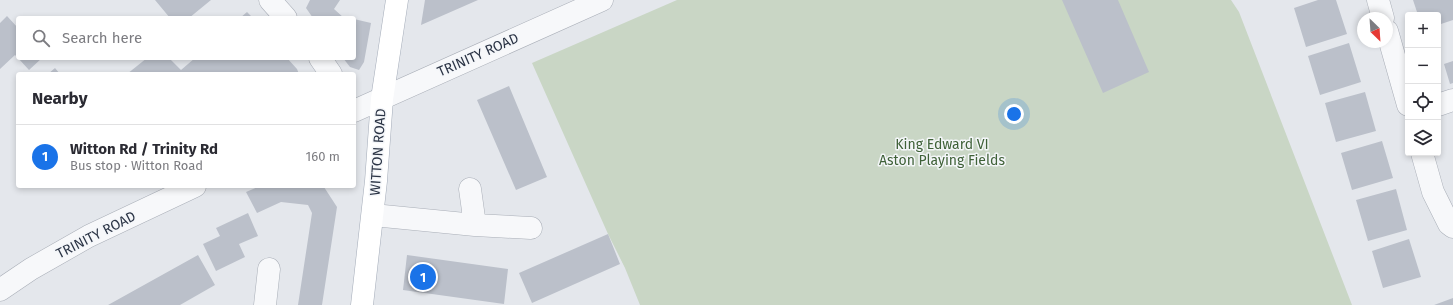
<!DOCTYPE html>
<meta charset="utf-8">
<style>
:root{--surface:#fff;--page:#f7f7f7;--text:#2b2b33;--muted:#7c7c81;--line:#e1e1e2;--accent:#1a73e8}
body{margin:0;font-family:"Fira Sans",sans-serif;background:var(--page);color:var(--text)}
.controls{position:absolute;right:12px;top:12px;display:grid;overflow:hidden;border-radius:4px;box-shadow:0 2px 6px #0003}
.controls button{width:36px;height:36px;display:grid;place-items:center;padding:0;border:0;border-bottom:1px solid var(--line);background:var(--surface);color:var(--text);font:20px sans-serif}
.compass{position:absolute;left:1357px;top:12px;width:36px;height:36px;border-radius:50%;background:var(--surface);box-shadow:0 2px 6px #0003;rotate:155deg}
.you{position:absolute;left:1014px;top:114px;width:14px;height:14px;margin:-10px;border:3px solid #fff;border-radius:50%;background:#1a73e8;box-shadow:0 0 0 6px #1a73e833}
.badge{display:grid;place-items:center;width:26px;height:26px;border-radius:50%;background:var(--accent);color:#fff;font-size:13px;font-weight:700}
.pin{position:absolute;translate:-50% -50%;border:2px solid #fff;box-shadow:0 1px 4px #0006}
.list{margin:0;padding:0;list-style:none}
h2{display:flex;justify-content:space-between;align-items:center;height:52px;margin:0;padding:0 16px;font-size:17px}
h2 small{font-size:13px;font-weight:400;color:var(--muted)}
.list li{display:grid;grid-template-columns:26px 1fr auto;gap:12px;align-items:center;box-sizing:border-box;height:64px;padding:0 16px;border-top:1px solid var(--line)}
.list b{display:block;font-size:15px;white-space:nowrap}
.list p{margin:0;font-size:13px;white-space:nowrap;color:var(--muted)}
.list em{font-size:13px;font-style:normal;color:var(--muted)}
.icon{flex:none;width:22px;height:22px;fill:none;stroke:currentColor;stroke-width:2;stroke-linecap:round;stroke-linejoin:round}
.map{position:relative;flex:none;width:1453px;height:305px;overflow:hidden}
.search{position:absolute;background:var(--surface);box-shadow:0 2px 6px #0003;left:16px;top:16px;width:340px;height:44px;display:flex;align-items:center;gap:10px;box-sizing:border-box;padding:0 14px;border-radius:4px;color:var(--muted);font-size:15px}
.panel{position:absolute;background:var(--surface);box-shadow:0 2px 6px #0003;left:16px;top:72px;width:340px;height:116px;border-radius:4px}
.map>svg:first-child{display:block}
.green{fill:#c9d6c5}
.building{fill:#bbc0ca}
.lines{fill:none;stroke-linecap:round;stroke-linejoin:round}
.minor-casing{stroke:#a9aeb7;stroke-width:23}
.major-casing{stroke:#a3abb8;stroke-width:23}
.minor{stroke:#f7f8fa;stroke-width:22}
.major{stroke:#fff;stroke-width:22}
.labels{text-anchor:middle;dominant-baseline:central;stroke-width:3;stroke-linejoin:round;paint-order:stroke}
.street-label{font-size:14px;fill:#2b3445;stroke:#f4f6f9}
.park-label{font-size:14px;fill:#3f6138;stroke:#f4f6f9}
</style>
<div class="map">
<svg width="1453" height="305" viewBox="0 0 1453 305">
<rect width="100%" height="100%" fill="#e4e7ec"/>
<path class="green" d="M 677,0 L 1231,0 L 1239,12 L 1352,305 L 640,305 L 625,268 L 608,234 L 532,63 Z"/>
<path class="building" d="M 155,0 L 211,0 L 189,18 L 170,18 Z
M 310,0 L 340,0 L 334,9 L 344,18 L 313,18 L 306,8 Z
M 425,0 L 478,0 L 421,25 Z
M 1062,0 L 1118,0 L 1149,72 L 1103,93 Z
M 1318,0 L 1336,0 L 1347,34 L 1306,47 L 1294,8 Z
M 1413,0 L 1453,0 L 1453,20 L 1438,25 L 1438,15 L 1418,15 Z
M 247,12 L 253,18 L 240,18 Z
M 7,16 L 18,28 L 18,58 L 15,55 L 0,69 L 0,23 Z
M 354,19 L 371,23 L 364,62 L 359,70 L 350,67 L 343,58 L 354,58 Z
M 1349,43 L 1361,82 L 1320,95 L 1308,56 Z
M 18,58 L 42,58 L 29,70 Z
M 147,58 L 169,58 L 181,70 L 195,58 L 287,58 L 297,69 L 299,74 L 127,74 Z
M 1453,61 L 1453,83 L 1450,84 L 1444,64 Z
M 55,68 L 60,74 L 48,74 Z
M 509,86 L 547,177 L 516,190 L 477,100 Z
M 1365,92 L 1376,131 L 1336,142 L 1325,103 Z
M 1382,141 L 1393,178 L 1352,190 L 1341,153 Z
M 260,186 L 324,187 L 337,207 L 322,305 L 298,305 L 312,213 L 308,205 L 281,202 L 257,213 L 246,192 Z
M 1396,189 L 1407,230 L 1368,241 L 1356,200 Z
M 248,213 L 258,236 L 239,244 L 245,257 L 216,271 L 203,244 L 220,236 L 216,228 Z
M 608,234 L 620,264 L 532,303 L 519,273 Z
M 1409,239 L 1421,277 L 1383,288 L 1372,251 Z
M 198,255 L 215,285 L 180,305 L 108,305 Z
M 407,255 L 508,269 L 504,304 L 403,290 Z
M 1453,298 L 1453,305 L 1434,305 Z"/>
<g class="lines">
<defs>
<path id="minor" d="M 270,0 L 286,18
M 1378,0 L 1383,18
M 1387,31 L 1408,105
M 320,58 L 331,74
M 1438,105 L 1453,100
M 354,111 L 602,0
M 1422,153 L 1433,192 L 1449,224 L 1453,227
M 470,189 L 475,225
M 373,215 L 475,225 L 531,228
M 0,290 L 31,269 L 89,236 L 195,186
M 265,305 L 269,269"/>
<path id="major" d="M 362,305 L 376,181 L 382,99 L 397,0"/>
</defs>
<use href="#minor" class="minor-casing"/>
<use href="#major" class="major-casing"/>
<use href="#minor" class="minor"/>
<use href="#major" class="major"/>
</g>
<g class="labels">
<g class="street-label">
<text transform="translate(478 55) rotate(-24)">TRINITY ROAD</text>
<text transform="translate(378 152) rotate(-86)">WITTON ROAD</text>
<text transform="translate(96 235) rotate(-27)">TRINITY ROAD</text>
</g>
<g class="park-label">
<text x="942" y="144">King Edward VI<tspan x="942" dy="16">Aston Playing Fields</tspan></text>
</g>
</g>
</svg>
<div class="controls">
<button>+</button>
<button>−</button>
<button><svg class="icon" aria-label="locate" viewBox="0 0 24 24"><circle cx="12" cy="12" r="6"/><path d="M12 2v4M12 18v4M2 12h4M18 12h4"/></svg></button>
<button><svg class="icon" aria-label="layers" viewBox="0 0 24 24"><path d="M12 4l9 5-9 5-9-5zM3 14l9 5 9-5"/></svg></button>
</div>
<svg class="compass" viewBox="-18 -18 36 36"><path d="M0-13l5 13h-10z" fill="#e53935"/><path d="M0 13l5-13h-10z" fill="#7c7c81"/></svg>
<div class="you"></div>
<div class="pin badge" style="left:423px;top:277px">1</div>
<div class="search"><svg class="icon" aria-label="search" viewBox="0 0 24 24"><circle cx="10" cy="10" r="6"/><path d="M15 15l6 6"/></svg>Search here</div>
<section class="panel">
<h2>Nearby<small></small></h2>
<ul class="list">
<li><span class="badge">1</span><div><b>Witton Rd / Trinity Rd</b><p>Bus stop · Witton Road</p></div><em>160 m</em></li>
</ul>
</section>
</div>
